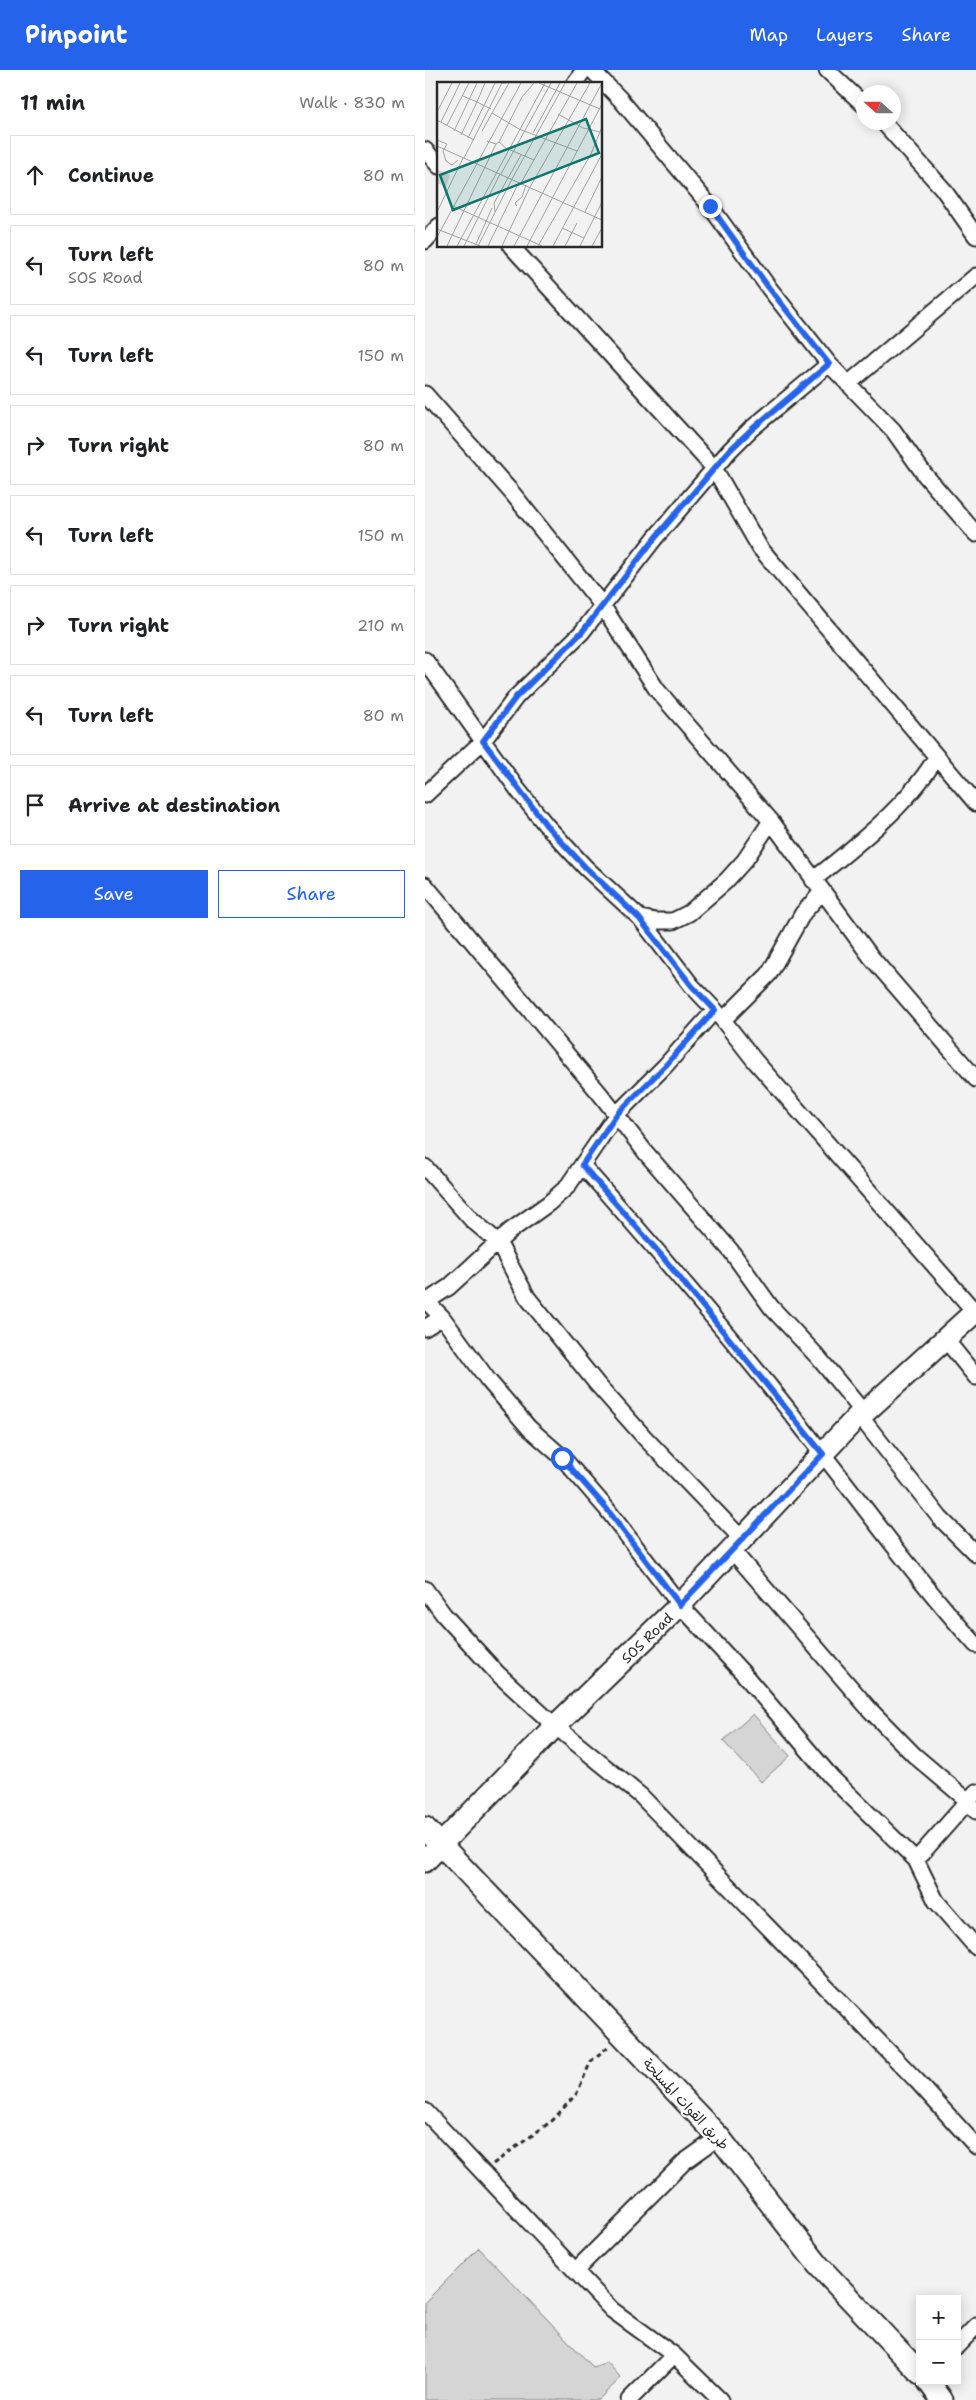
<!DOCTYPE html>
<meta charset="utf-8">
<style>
:root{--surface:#fff;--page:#f2f2f2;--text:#202124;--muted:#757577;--line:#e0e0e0;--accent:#2563eb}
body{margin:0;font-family:"Shantell Sans","Playpen Sans Arabic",sans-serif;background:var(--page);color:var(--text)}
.controls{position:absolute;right:15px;bottom:15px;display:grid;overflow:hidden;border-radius:0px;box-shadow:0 2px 12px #0003}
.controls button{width:45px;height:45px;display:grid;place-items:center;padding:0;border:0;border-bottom:1px solid var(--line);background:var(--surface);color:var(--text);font:25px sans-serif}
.compass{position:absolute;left:431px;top:15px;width:45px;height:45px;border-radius:50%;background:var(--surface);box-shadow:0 2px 12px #0003;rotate:291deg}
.stop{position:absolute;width:15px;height:15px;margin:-11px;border:4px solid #2563eb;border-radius:50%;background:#fff}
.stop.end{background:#2563eb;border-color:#fff;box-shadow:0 1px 5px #0008}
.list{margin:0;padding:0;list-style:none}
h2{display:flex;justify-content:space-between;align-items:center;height:65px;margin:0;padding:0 20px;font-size:21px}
h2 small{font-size:16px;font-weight:400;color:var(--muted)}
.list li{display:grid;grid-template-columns:32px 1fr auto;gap:15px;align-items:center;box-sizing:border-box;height:80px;margin:0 10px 10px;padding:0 10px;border:1px solid var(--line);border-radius:0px}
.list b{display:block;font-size:19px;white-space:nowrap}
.list p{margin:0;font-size:16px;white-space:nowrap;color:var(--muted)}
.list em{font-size:16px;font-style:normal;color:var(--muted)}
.actions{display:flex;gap:10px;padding:15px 20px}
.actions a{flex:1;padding:11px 0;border:1px solid var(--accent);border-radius:0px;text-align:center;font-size:18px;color:var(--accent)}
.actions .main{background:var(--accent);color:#fff}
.icon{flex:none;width:28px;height:28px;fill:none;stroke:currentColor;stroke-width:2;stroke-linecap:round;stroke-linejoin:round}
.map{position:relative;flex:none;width:551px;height:2330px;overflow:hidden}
header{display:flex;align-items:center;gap:30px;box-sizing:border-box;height:70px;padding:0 25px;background:var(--accent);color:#fff}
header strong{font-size:24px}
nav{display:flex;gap:28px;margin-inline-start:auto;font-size:18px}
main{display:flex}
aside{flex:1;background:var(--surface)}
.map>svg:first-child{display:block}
.green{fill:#d5d5d5;stroke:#808080}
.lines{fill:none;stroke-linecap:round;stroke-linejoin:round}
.street-casing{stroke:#2b2b2b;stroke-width:19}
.secondary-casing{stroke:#2b2b2b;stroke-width:25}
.path{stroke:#2b2b2b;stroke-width:3;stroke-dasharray:5 4;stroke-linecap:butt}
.street{stroke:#fff;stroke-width:15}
.secondary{stroke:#fff;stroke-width:21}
.route{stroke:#2563eb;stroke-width:6}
.labels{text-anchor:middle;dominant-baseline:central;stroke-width:4;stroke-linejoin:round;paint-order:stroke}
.street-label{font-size:14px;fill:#2b2b2b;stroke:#fff}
.inset-road{fill:none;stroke:#a2a2a2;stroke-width:1}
.view{fill:#0f766e;fill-opacity:0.15;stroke:#0f766e;stroke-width:2.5}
.inset-edge{fill:none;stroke:#2b2b2b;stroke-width:2.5}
</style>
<header>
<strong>Pinpoint</strong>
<nav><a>Map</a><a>Layers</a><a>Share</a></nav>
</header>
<main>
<aside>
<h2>11 min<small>Walk · 830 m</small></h2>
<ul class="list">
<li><svg class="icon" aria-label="ahead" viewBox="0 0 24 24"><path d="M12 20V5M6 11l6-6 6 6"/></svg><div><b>Continue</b></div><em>80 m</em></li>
<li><svg class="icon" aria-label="left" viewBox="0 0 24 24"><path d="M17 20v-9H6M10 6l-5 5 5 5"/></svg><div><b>Turn left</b><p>SOS Road</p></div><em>80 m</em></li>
<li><svg class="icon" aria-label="left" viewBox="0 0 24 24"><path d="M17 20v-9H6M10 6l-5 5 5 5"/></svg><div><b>Turn left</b></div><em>150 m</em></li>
<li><svg class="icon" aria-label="right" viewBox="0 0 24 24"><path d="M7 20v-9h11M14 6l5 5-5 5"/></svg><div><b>Turn right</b></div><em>80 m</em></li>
<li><svg class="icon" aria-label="left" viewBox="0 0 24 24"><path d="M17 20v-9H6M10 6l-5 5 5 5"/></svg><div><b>Turn left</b></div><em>150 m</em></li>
<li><svg class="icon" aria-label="right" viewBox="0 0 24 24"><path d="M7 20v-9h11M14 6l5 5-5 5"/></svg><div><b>Turn right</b></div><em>210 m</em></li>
<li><svg class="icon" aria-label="left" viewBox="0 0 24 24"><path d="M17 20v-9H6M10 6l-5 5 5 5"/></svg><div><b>Turn left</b></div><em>80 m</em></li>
<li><svg class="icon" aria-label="arrive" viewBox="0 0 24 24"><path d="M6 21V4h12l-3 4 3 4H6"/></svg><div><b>Arrive at destination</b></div></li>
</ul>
<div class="actions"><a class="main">Save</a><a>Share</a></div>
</aside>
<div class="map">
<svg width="551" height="2330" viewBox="0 0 551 2330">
<rect width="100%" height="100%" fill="#f2f2f2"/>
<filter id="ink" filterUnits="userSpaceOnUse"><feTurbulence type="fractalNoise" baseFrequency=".02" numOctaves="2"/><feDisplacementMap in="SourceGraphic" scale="10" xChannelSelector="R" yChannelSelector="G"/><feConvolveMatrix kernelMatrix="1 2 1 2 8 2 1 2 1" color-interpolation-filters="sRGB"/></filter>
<g filter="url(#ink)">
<path class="green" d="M 328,1644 L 365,1686 L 336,1712 L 298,1671 Z
M 54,2178 L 168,2297 L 182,2292 L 196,2308 L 173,2330 L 0,2330 L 0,2232 Z"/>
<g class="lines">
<defs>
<path id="street" d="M 167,0 L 195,29 L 285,136 L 344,218 L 404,294 L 468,360 L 500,405 L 551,464
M 402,0 L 438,34
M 149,14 L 159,0
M 458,52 L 518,119 L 551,166
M 0,80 L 14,96
M 0,171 L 14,156
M 86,176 L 289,398 L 335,478 L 551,733
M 423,314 L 551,206
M 0,324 L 88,424 L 177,535 L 232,620 L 346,751 L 446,887 L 551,1009
M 0,590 L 93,720 L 121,755 L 161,798 L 215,848 L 267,916 L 290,940 L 330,991 L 550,1242
M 0,725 L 58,671 L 91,627 L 157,562 L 230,468 L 305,380 L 326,359 L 404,294
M 388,810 C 432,775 482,736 511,688
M 0,815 L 176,1025 L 221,1083 L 306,1181 L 346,1237 L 392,1286 L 439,1343
M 215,848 L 231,851 L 248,851 L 264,843 L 301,811 L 320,790 L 346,751
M 298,950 L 344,904 L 378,843 L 397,822
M 157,1095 C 240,1189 321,1284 397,1383 C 448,1448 496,1514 551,1575
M 0,1097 L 47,1150 L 73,1172 L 102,1227 L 172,1314 L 220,1368 L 317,1469
M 0,1230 L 17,1247 L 63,1310 L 104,1358 L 137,1387 L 181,1438 L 255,1535 L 317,1602 L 406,1707 L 491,1790 L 511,1831 L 551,1877
M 1,1232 L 24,1217 L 85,1161 L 124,1133 L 142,1117 L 192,1044 L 240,996 L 290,940
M 0,1258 L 17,1247
M 521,1270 L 551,1307
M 434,1345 L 515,1448 L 551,1484
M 306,1479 L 445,1640 L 489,1685 L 542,1730 L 551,1741
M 0,1519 L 19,1545 L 72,1603 L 130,1656 L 216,1726 L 492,2011 L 551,2076
M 491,1790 L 551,1722
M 0,2041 L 187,2240 L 249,2285 L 295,2330
M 151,2200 L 259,2092 L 294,2067
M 532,2276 L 551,2256
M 204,2330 L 249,2285"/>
<path id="secondary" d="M 0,1758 L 294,2067 L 393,2195 L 495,2303
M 0,1791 L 130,1656 L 255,1535 L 434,1345 L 439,1343 L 551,1241
M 503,2311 L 517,2330"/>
</defs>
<use href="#street" class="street-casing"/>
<use href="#secondary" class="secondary-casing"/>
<path class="path" d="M 68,2094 L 128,2050 L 152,2023 L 166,1991 L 184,1976"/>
<use href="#street" class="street"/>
<use href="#secondary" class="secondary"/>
</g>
</g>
<g class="lines" filter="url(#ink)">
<path class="route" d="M 137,1388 L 181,1438 L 255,1535 L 398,1384 L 236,1185 L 157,1095 L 192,1044 L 240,996 L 290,940 L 267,916 L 214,848 L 161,798 L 121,755 L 58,671 L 91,627 L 157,562 L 230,468 L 305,380 L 326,360 L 404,294 L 344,218 L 285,136"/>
</g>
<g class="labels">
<g class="street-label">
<text transform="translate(222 1568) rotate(-44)">SOS Road</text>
<text transform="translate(261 2034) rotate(47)">طريق القوات المسلحة</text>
</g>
</g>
<g transform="translate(12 12)">
<rect width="165" height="165" fill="#f2f2f2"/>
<path d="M 0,79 L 0,87 L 13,93 L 9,105 L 0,101 Z" fill="#d5d5d5"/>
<path class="inset-road" d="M 72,1 L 55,31 L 82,47 L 140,69M 102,1 L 163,27M 26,14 L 40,20 L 48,1M 0,30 L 15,1M 121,32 L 146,46 L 163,50M 0,38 L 37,58M 4,40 L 23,1M 10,43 L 32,1M 17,49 L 40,1M 45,49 L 55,31M 96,51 L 123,1M 24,53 L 40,20 L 54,27M 31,56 L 58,1M 0,58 L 10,62 L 6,69 L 9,79 L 15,83 L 21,78M 50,59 L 59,62 L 62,60 L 71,68M 62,60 L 85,15 L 97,1M 0,64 L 165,138M 71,67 L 97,78M 27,76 L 65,1 L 69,1M 64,92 L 114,1M 75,97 L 128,1M 84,101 L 140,1M 16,124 L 105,164M 80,124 L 78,121 L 85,115 L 89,103M 0,130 L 26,76M 58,130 L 57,121 L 84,73M 148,130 L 165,95M 125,146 L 147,156M 0,147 L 43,164M 0,155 L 84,1M 39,162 L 55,126M 10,164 L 59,62M 20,164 L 108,1M 27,164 L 63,92M 41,164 L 75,97M 51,164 L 82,100M 65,164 L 93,105 L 153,1M 77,164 L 165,1M 90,164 L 165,22M 101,164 L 154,72 L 165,45M 116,164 L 165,72M 128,164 L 140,141M 143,164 L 165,120M 155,164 L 165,146"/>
<path class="view" d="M 149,37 L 162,71 L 16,128 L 3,93 Z"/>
<rect width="165" height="165" class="inset-edge"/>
</g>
</svg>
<div class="controls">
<button>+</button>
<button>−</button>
</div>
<svg class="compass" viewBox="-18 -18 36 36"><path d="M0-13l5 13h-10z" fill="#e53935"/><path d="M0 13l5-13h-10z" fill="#757577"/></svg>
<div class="stop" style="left:137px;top:1388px"></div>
<div class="stop end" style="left:285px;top:136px"></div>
</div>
</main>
